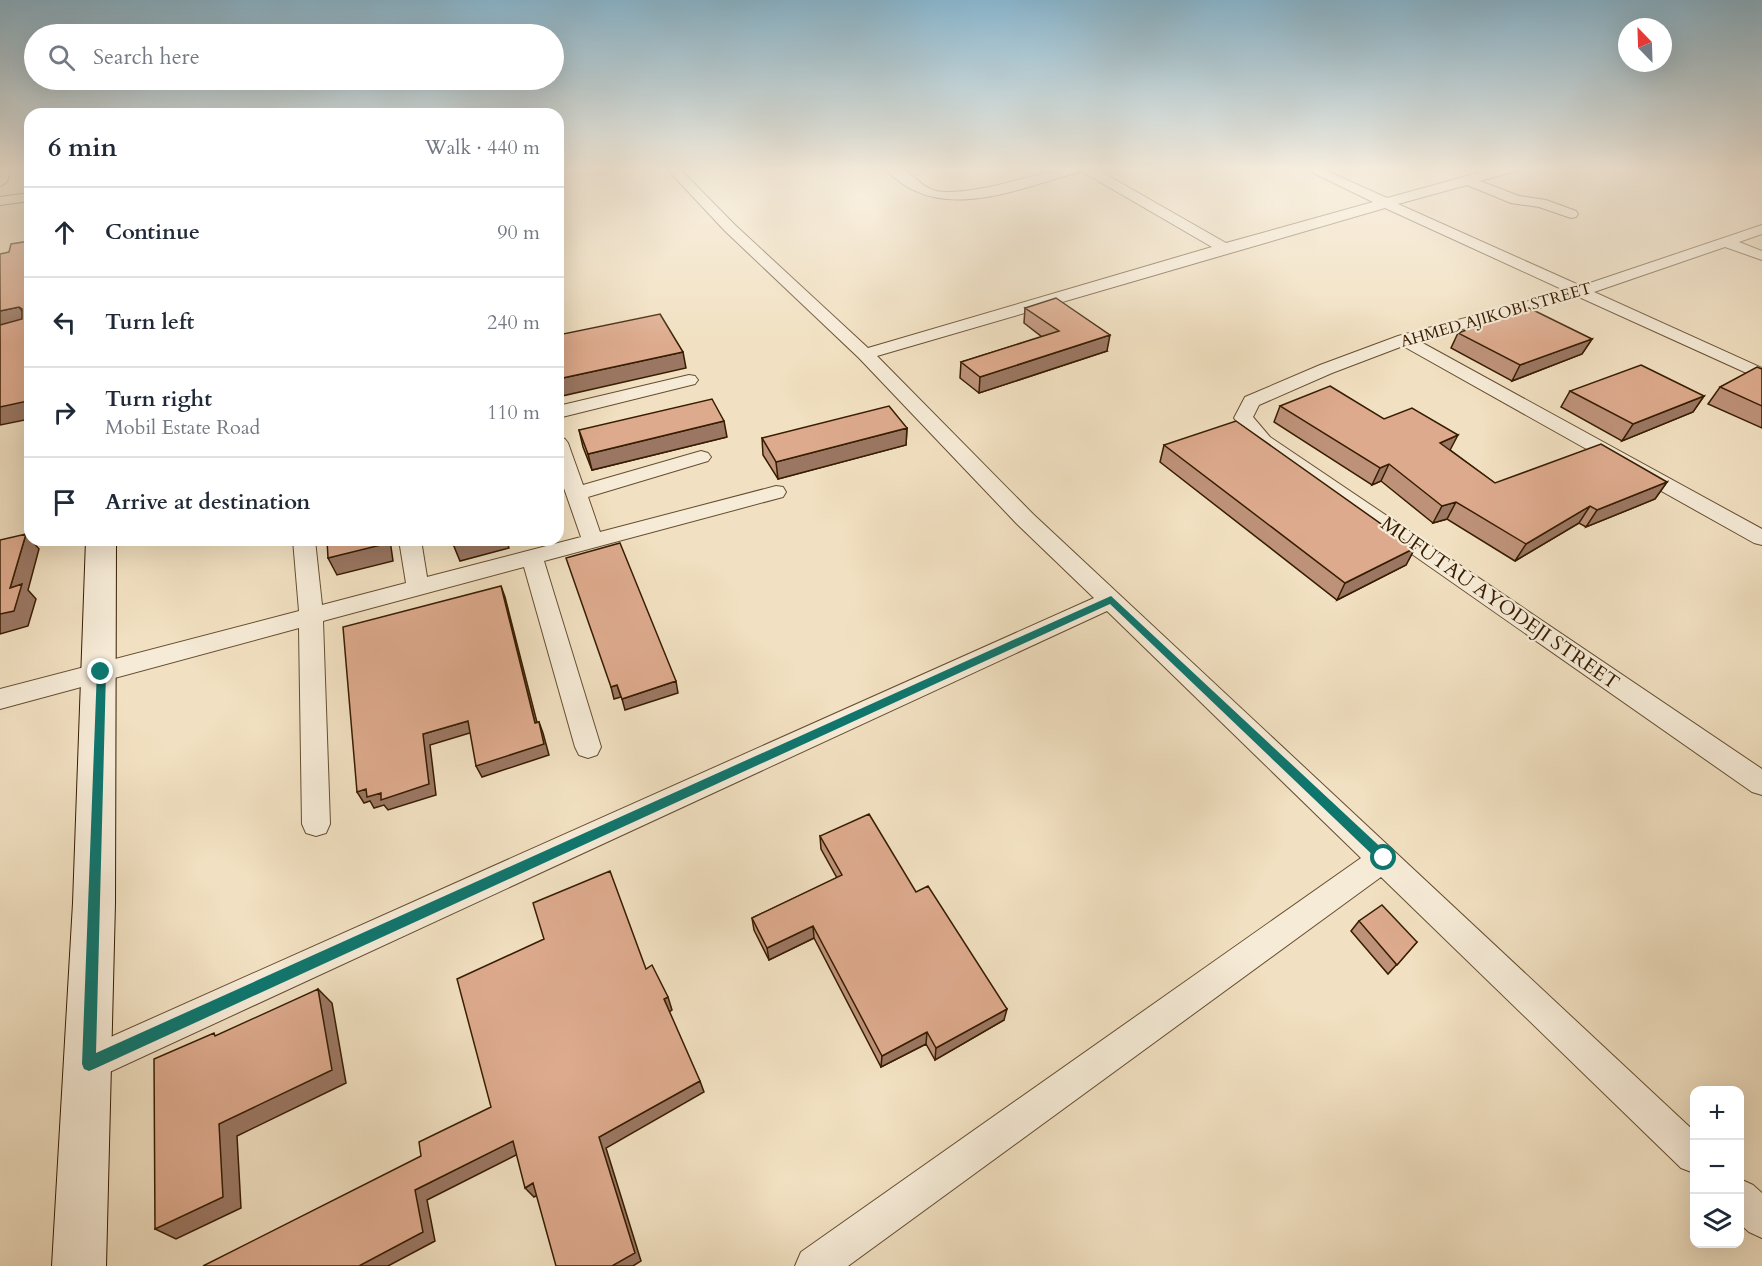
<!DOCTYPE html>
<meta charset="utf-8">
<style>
:root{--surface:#fff;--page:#f6f6f7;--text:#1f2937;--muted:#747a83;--line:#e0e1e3}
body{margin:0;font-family:Cardo,serif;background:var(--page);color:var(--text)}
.controls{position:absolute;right:18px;bottom:18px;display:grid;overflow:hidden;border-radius:12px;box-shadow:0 6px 24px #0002}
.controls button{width:54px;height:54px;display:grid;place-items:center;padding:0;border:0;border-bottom:2px solid var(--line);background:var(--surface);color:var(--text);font:30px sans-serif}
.compass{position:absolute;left:1618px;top:18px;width:54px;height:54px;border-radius:50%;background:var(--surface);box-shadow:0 6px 24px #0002;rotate:337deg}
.stop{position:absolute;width:18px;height:18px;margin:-14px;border:4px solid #0f766e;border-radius:50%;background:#fff}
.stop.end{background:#0f766e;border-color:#fff;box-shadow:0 2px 6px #0008}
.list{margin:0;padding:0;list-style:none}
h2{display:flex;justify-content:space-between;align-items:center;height:78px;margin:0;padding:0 24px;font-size:26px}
h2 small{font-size:20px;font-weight:400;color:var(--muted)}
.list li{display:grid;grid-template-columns:39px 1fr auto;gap:18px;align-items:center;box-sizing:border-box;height:90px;padding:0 24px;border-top:2px solid var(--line)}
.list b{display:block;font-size:22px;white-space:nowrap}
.list p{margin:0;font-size:20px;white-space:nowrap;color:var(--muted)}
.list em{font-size:20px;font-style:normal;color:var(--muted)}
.icon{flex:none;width:33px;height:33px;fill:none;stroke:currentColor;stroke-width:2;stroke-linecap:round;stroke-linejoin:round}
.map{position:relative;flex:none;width:1762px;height:1266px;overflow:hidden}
.search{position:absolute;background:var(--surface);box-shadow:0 6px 24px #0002;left:24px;top:24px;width:540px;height:66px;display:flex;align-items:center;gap:15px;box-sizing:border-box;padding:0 21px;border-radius:33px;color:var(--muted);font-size:22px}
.panel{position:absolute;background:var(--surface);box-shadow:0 6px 24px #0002;left:24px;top:108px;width:540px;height:438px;border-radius:18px}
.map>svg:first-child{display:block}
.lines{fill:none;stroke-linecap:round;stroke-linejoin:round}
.minor-casing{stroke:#664e30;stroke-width:2}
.secondary-casing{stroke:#371d00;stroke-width:2}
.minor{fill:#f6ebd7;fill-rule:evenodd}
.secondary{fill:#f6ebd7;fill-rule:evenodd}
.wall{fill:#be9279;stroke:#371d00;stroke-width:1.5}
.shaded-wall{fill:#9b7763;stroke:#371d00;stroke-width:1.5}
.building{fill:#ddaa8d;stroke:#371d00;stroke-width:1.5}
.route{fill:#0f766e}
.labels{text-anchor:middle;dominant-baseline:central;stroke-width:4.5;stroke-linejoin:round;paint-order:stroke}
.far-street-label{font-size:16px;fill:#371d00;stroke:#f6ebd7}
.street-label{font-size:20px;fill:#371d00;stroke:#f6ebd7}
</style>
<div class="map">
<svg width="1762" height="1266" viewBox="0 0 1762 1266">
<rect width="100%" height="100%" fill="#f1e0c1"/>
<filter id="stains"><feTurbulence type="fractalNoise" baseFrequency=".00333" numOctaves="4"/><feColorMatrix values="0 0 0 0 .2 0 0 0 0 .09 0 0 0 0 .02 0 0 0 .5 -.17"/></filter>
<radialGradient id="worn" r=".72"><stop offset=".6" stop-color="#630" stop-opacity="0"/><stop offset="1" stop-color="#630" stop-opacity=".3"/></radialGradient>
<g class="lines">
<defs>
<path id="minor" d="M 0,167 L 11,167 L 7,182 L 0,186 Z
M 665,167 L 678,167 L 735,225 L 868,348 L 1212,247 L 1081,171 C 1018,189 935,227 884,167 C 888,167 894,166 898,167 C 915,172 921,192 946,192 C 997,192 1043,167 1093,167 L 1226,243 L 1373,202 L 1301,167 L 1318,167 L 1387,198 L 1500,167 L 1521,167 L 1520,170 L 1480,181 L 1519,196 L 1546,200 L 1576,211 L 1578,214 L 1576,217 L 1571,218 L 1539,207 L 1511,203 L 1467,185 L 1398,204 L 1581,286 L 1762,225 L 1762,234 L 1739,242 L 1762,251 L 1762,260 L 1725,247 L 1594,292 L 1762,368 L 1762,380 L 1579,297 L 1419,341 L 1762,529 L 1762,545 L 1754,543 L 1403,346 L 1332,373 L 1259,405 L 1253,417 L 1270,437 L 1762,769 L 1762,795 L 1752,792 L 1256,445 L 1234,418 L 1245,397 L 1320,365 L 1398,336 L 1566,291 L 1385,208 L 877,356 L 1033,514 L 1694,1131 L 1694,1173 L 1681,1168 L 1381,877 L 848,1266 L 795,1266 L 801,1252 L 1361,858 L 1107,611 L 101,1076 L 89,1081 L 77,1076 L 72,1064 L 77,1052 L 1094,598 L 1017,524 L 859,358 L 725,231 Z
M 30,193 L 30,201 L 0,205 L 0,197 Z
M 689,375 L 695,376 L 698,380 L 695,384 L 558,418 L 558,406 Z
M 558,437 L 565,439 L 568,443 L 583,485 L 701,451 L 708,453 L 711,457 L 708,461 L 588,497 L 600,532 L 776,486 L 783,487 L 786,492 L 783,497 L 544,561 L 601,747 L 597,755 L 588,758 L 579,755 L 575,747 L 524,567 L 323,621 L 330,824 L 326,833 L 316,836 L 306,833 L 302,824 L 299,628 L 0,709 L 0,689 L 299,611 L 293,540 L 315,540 L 322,605 L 406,583 L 399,540 L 421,540 L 427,577 L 581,537 L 558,471 Z
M 1740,1179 L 1753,1185 L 1762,1193 L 1762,1238 L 1749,1232 L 1740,1224 Z"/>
<path id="secondary" d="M 86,540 L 116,540 L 115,903 L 106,1266 L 52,1266 L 73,903 Z"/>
</defs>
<use href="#minor" class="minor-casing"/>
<use href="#secondary" class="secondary-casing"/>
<use href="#minor" class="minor"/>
<use href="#secondary" class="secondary"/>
</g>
<path class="wall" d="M 1025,308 L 1107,351 L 979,393 L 960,378 L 961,362 L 1042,337 L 1024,323 Z
M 1458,333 L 1592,339 L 1582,354 L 1512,381 L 1451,348 Z
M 1762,369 L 1762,428 L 1708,404 L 1720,387 Z
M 1570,391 L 1704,396 L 1693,412 L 1622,441 L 1561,407 Z
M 1280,406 L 1384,419 L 1450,450 L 1495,483 L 1667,482 L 1655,499 L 1586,527 L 1579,523 L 1515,561 L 1447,519 L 1433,523 L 1381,481 L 1372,485 L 1274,422 Z
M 907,428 L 906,445 L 778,479 L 763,455 L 762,438 Z
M 579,430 L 727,437 L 592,470 L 583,447 Z
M 1164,445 L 1415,548 L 1406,565 L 1337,600 L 1160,462 Z
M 820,836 L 916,892 L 1004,1020 L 935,1060 L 926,1044 L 881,1067 L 814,938 L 769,960 L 754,930 L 752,918 L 837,878 L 821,849 Z
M 1359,921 L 1417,942 L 1388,974 L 1351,931 Z"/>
<path class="shaded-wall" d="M 19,307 L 30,322 L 0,328 L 0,311 Z
M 1110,335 L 1107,351 L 979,393 L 980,377 Z
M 1592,339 L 1582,354 L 1512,381 L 1520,365 Z
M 683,352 L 686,368 L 562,396 L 558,379 Z
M 30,383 L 30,419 L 0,425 L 0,407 Z
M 1704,396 L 1693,412 L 1622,441 L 1633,424 Z
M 724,421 L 727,437 L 592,470 L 588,454 Z
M 907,428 L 906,445 L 778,479 L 776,462 Z
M 1458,435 L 1449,452 L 1440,443 Z
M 1389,464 L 1381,481 L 1372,485 L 1380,468 Z
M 1667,482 L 1655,499 L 1586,527 L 1597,510 Z
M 1456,502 L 1447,519 L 1433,523 L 1442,506 Z
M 1590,506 L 1579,523 L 1515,561 L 1526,544 Z
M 26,534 L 39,549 L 28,590 L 36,599 L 28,626 L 0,634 L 0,614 L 10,588 Z
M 384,540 L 390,540 L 393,561 L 337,575 L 328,558 Z
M 469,540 L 525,540 L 508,545 L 509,548 L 460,561 L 453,544 Z
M 1415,548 L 1406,565 L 1337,600 L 1345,583 Z
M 501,586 L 505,597 L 540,734 L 535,723 Z
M 676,681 L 678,693 L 625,710 L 622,699 Z
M 617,685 L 621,697 L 614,699 L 611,687 Z
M 468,721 L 473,732 L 430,745 L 436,795 L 388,810 L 384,805 L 374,808 L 370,801 L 364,803 L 357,792 L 423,734 Z
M 539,722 L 543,733 L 549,755 L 482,777 L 476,766 Z
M 813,926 L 814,938 L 769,960 L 767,948 Z
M 318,989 L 332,1003 L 346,1083 L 237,1136 L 241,1208 L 176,1239 L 155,1229 L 219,1124 Z
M 668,997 L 672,1010 L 669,1012 L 664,999 Z
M 1007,1009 L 1004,1020 L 935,1060 L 936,1048 Z
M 927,1032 L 926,1044 L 881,1067 L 882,1056 Z
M 700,1081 L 704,1092 L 606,1148 L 641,1261 L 633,1266 L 612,1266 L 599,1137 Z
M 513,1141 L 522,1152 L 427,1200 L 435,1241 L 388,1266 L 359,1266 L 415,1190 Z
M 533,1183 L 542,1193 L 534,1197 L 525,1188 Z"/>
<path class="building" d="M 30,241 L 30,383 L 28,401 L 0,407 L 0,325 L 22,319 L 22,309 L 19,307 L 0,311 L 0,254 L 9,252 L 11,244 Z
M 1056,298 L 1110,335 L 980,377 L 961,362 L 1059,331 L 1025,308 Z
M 1529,308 L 1592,339 L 1520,365 L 1458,333 Z
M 660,314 L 683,352 L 558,379 L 558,335 Z
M 1641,365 L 1704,396 L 1633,424 L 1570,391 Z
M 1757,367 L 1762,369 L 1762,406 L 1720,387 Z
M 1330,386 L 1384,419 L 1412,408 L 1458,435 L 1440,443 L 1495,483 L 1601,444 L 1667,482 L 1597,510 L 1590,506 L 1526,544 L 1456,502 L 1442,506 L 1389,464 L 1380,468 L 1280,406 Z
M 712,399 L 724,421 L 588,454 L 579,430 Z
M 889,406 L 907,428 L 776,462 L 762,438 Z
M 1236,421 L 1415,548 L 1345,583 L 1164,445 Z
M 26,534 L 10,588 L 22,584 L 14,611 L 0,614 L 0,540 Z
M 327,540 L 384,540 L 385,544 L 328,558 Z
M 452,540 L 469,540 L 453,544 Z
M 620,543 L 676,681 L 622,699 L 617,685 L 611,687 L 566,558 Z
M 501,586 L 535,723 L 539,722 L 544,744 L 476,766 L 468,721 L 423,734 L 429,784 L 381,800 L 381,793 L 367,797 L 366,789 L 357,792 L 343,627 Z
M 869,814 L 916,892 L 928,886 L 1007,1009 L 936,1048 L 927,1032 L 882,1056 L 813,926 L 767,948 L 752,918 L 842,875 L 820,836 Z
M 610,871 L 646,969 L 652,965 L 668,997 L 664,999 L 700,1081 L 599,1137 L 635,1253 L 612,1266 L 556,1266 L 533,1183 L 525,1188 L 513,1141 L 415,1190 L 423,1232 L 359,1266 L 203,1266 L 421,1156 L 419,1142 L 491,1107 L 457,979 L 544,939 L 533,903 Z
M 1382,905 L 1417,942 L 1397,965 L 1359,921 Z
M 318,989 L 332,1070 L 219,1124 L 223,1197 L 155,1229 L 154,1059 L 214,1033 L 215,1036 Z"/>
<linearGradient id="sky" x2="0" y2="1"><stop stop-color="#89b8d1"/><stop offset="0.49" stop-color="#f9f1e3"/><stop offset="1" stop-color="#f9f1e3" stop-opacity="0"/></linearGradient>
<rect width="1762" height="344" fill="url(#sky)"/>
<path class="route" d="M 1111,596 L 1389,855 L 1389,862 L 1380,862 L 1110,604 L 94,1069 L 89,1071 L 84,1069 L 82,1064 L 97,669 L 104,669 L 106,672 L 96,1053 Z"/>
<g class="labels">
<g class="far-street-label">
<text transform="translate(1496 315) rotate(-16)">AHMED AJIKOBI STREET</text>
</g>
<g class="street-label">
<text transform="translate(1500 603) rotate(35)">MUFUTAU AYODEJI STREET</text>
</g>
</g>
<rect width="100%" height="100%" filter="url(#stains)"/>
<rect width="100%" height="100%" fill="url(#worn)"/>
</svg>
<div class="controls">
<button>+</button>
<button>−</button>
<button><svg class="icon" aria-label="layers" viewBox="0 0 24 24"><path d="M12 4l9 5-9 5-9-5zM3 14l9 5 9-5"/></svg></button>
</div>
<svg class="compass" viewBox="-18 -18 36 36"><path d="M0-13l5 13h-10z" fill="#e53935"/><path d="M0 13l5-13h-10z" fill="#747a83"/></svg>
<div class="stop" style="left:1384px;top:858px"></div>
<div class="stop end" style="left:101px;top:672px"></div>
<div class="search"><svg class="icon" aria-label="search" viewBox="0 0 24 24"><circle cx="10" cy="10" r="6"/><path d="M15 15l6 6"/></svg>Search here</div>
<section class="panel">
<h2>6 min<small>Walk · 440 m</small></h2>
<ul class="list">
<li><svg class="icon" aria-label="ahead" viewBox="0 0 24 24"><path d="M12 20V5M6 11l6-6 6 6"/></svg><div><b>Continue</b></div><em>90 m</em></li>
<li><svg class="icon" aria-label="left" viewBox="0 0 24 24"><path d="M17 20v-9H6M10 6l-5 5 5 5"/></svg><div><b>Turn left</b></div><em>240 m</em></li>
<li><svg class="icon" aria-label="right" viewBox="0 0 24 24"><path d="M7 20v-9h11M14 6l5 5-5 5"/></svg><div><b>Turn right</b><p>Mobil Estate Road</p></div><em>110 m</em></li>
<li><svg class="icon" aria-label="arrive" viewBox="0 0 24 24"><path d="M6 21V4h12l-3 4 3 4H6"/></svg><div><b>Arrive at destination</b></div></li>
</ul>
</section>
</div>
